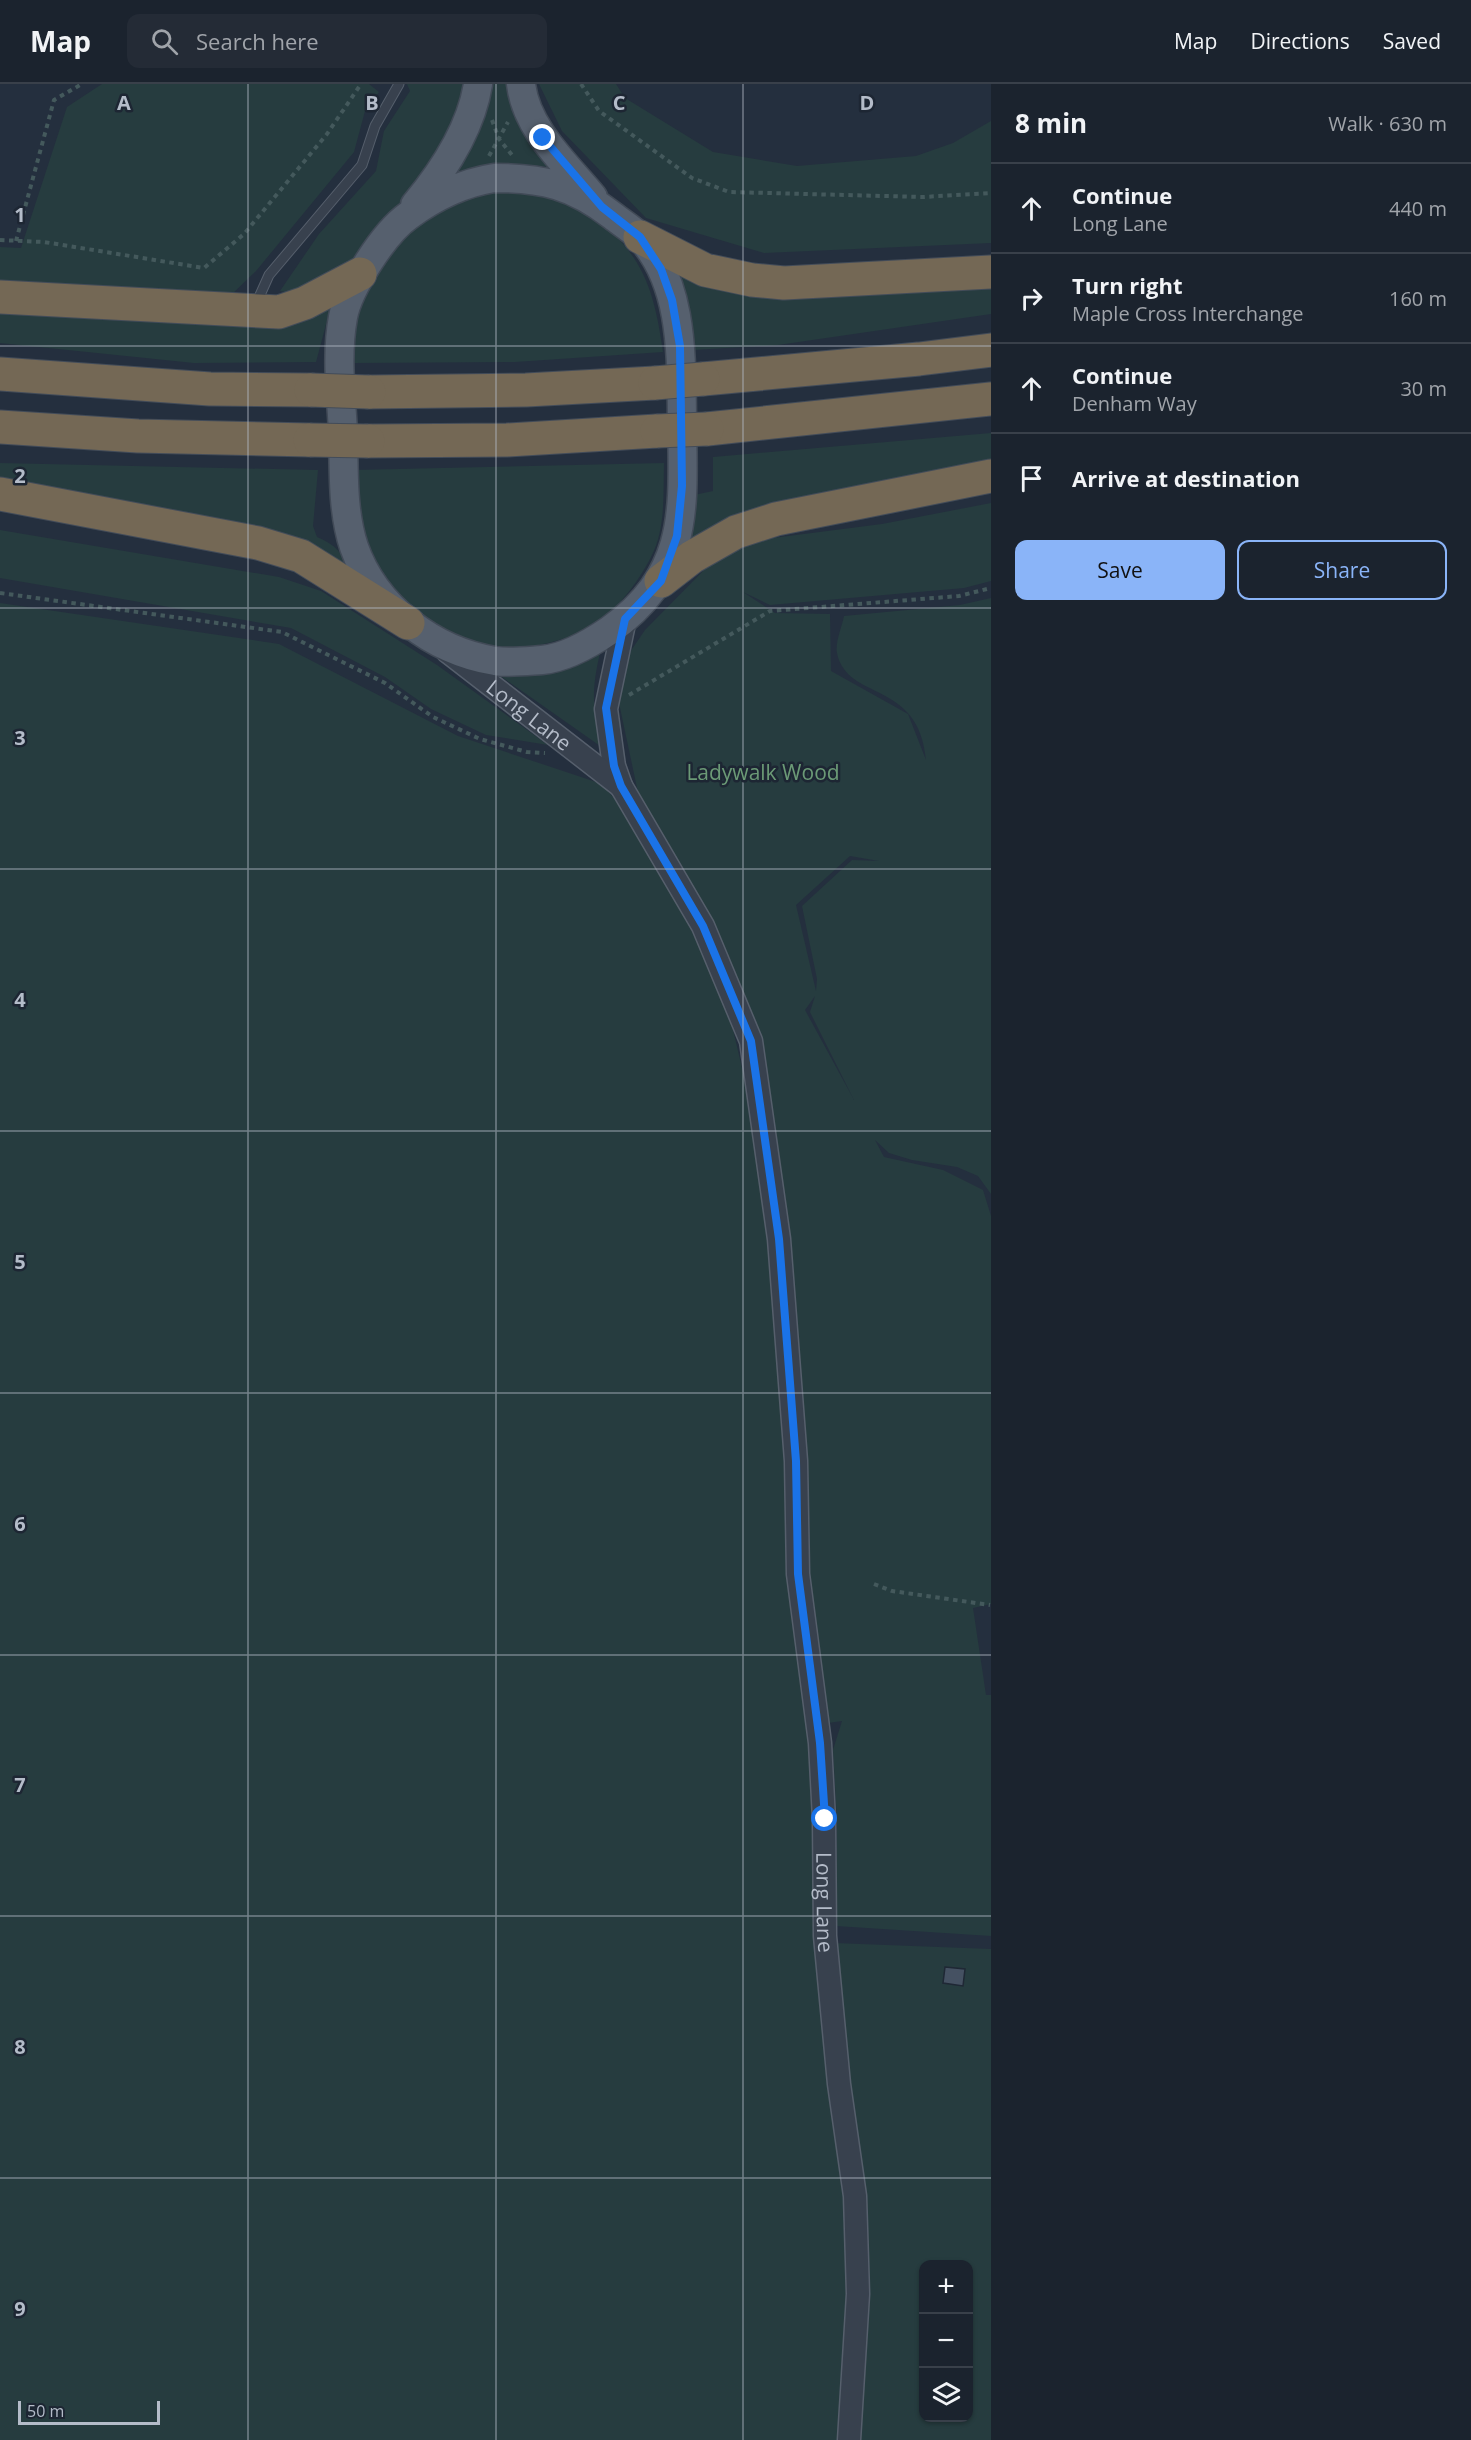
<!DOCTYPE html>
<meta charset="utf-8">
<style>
:root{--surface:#1b232e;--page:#242b36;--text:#f1f3f6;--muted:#a0a4aa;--line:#39404a;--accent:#8ab4f8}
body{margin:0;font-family:"Open Sans",sans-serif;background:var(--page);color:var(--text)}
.controls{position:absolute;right:18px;bottom:18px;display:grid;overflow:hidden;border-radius:12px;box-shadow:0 2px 4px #0004}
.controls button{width:54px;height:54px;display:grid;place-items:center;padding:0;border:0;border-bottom:2px solid var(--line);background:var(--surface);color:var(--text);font:30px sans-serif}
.scale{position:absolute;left:18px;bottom:15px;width:142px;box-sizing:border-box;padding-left:6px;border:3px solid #b4bcc9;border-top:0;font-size:16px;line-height:21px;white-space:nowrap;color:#b4bcc9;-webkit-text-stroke:4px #1d2633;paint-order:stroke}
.stop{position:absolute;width:18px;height:18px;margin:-14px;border:4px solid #1a73e8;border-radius:50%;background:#fff}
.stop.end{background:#1a73e8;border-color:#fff;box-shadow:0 2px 6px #0008}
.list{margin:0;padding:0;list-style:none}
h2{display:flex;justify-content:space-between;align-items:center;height:78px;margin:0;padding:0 24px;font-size:26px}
h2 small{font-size:20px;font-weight:400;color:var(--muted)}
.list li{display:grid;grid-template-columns:39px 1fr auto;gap:18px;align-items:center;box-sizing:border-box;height:90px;padding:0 24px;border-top:2px solid var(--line)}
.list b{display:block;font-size:22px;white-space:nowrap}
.list p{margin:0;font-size:20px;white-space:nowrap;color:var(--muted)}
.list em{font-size:20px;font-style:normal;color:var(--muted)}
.actions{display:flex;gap:12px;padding:18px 24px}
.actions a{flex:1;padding:14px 0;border:2px solid var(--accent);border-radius:12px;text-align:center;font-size:21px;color:var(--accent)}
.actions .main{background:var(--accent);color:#111}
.icon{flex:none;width:33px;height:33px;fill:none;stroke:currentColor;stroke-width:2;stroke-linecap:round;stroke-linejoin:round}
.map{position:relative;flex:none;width:991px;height:2356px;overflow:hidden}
header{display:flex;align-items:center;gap:36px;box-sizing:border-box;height:84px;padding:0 30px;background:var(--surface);border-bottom:2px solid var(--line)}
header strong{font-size:28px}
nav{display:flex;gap:33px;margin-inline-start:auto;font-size:21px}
.search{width:420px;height:54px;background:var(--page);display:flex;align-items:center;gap:15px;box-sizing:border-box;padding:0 21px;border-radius:12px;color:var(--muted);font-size:22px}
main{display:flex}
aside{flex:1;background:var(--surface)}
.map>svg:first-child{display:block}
.green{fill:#263c3f;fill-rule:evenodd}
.building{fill:#455162;stroke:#1f2835;stroke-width:1.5}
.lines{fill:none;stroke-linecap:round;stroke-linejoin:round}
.service-casing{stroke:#565f6c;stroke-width:11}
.tertiary-casing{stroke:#565f6c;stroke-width:25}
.primary-casing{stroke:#414a57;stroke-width:31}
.motorway-casing{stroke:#434c59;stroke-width:35}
.path{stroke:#44595c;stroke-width:4;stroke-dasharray:4.5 4.5;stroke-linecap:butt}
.service{stroke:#38414e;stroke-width:9}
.tertiary{stroke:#38414e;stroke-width:22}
.primary{stroke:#56606e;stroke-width:28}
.motorway{stroke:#746855;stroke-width:33}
.motorway-bridge-casing{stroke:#434c59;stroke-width:35;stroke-linecap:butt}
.motorway-bridge{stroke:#746855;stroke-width:33}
.route{stroke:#1a73e8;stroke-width:8}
.grid{fill:none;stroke:#b4bcc9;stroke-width:1.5;stroke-opacity:0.55}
.labels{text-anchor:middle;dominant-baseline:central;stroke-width:5;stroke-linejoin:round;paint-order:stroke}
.street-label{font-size:21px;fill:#b4bcc9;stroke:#1d2633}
.park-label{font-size:21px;fill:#6b9a76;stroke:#1d2633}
.grid-label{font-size:20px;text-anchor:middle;font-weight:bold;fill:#b4bcc9;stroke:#1d2633;stroke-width:5;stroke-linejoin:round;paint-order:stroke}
</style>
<header>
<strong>Map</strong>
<div class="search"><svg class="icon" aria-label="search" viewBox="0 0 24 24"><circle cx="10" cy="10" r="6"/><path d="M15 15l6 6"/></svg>Search here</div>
<nav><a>Map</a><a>Directions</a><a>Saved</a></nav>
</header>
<main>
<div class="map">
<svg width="991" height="2356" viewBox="0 0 991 2356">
<rect width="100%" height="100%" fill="#242f3e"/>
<path class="green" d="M 102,0 L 369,0 L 379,8 L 365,27 L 354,68 L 256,187 L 230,212 L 0,200 L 0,163 L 21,164 L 67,23 Z
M 407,0 L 464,0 L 461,28 L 427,93 L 347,184 L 301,211 L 280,207 L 319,150 L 376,87 L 384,47 L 410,7 Z
M 490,0 L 511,0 L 561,85 C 521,77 488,81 449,89 Z
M 539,0 L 616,0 L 625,14 L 713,68 L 797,82 L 916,72 L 953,59 L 991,37 L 991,159 L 764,169 L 646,134 L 562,47 Z
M 529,107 C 545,113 567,117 581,126 C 641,162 654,203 663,268 L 515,278 L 352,279 L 355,222 L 383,169 L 419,132 L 469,110 Z
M 673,182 L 991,191 L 991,230 L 778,261 L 693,266 L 688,220 Z
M 332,218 L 316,278 L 194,279 L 0,259 L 0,229 Z
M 991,349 L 991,382 L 686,458 L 694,411 L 713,407 L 713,373 Z
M 0,379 L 318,386 L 313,442 L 317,453 C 334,460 344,469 348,486 L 0,406 Z
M 664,379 C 663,410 666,445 651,473 C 638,499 614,530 589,544 C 564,558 520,567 491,564 C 469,562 448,549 429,537 C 416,529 400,518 390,506 C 363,474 356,426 353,386 Z
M 991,419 L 991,497 L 964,504 L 770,521 L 743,508 L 775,529 L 830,530 L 831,587 L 908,630 L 926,676 C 919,595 847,618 837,569 C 835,558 842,543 844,532 L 960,521 L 991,514 L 991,1110 L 978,1092 L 957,1083 L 912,1076 L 889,1069 L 875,1056 L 884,1073 L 943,1086 L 983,1106 L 991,1132 L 991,1520 L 973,1524 L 986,1611 L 991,1611 L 991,1852 L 836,1842 L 837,1736 L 833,1666 L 842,1637 L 828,1639 L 820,1623 L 759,956 L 640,718 L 619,619 L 628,571 L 645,546 L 704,486 L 728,470 L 765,455 L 882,440 ZM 850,772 L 879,777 L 852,776 L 802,822 L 817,895 L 816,907 L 796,821 ZM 815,912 L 810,928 L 854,1016 L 805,926 Z
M 0,446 L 279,493 L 321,507 L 437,581 L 548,661 L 486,651 L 431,625 L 385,593 L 291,544 L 0,494 Z
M 0,519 L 279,560 L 458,652 L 602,700 L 637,741 L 694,846 L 727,920 L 746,1001 L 769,1150 L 820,1727 L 849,2113 L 843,2356 L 0,2356 Z
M 600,569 C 591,608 592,625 603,664 L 499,591 Z
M 834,1859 L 991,1865 L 991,2356 L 854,2356 ZM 924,2180 L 968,2180 L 968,2334 L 924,2334 Z"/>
<path class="building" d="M 945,1883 L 965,1885 L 963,1902 L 943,1899 Z"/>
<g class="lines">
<defs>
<path id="service" d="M 256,220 L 269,191 L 362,81 L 375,42 L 399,0"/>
<g id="tertiary">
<path id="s1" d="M 625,535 L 606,625 L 614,682 L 621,702 L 703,842 L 751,957 L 779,1155 L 796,1377 L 798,1490 L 820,1659 L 824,1735 L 825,1852 L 839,2000 L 855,2112 L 858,2210 L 849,2356"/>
<path id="s2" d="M 447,567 L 621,702"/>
</g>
<path id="primary" d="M 521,0 C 526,45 566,80 593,113
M 494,94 C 543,94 573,101 613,132 C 622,139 632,145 640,153 C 684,200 681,274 682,334 C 683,423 691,488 610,546 C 591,559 565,574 542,576 C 527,577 510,579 495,577 C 433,567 375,523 354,463 C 342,427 344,386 343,348 C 341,310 336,271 343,233 C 348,205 384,149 408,132 C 434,113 462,99 494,94 Z
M 415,121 C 444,86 471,45 478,0"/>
<path id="motorway" d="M 640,153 L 705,186 L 752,196 L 784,199 L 991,188
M 0,213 L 279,228 L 305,219 L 360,190
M 0,290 L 210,305 L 311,306
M 703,295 L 919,275 L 991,266
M 369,308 L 526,306 L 655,299
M 0,343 L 138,352 L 310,356
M 707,345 L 991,315
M 368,357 L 507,356 L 657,347
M 0,410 L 258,459 L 301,472 L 408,539
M 661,497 L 692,473 L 736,448 L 776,435 L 991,392"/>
</defs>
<use href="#service" class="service-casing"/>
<use href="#tertiary" class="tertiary-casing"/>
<use href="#primary" class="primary-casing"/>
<use href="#motorway" class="motorway-casing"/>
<path class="path" d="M 581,0 L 599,27 L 692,94 L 729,108 L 923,113 L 991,109
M 492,36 L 499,55 L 512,71
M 489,72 L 508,38
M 0,156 L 44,158 L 204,184 L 244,150 L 327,50 L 361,0
M 16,157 L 54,16 L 82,0
M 0,509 L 282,548 L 385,599 L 433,633 L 480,655 L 527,668 L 545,669
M 629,611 L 770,527 L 959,512 L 991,504
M 874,1500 L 892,1507 L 990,1521"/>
<use href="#service" class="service"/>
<use href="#tertiary" class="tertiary"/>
<use href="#primary" class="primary"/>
<use href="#motorway" class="motorway"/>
<defs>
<path id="motorway-bridge" d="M 655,299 L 703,295
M 311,306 L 369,308
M 657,347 L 707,345
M 310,356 L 368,357"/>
</defs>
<use href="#motorway-bridge" class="motorway-bridge-casing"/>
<use href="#motorway-bridge" class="motorway-bridge"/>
</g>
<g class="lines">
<path class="route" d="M 543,54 L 602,123 L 640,153 L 661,185 L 672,216 L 680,262 L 682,402 L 677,452 L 661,497 L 625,535 L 606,624 L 614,682 L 621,702 L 703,842 L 751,957 L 779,1155 L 796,1377 L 798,1490 L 820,1659 L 825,1735"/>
</g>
<path class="grid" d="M 248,0 L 248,2356M 496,0 L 496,2356M 743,0 L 743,2356M 0,262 L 991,262M 0,524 L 991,524M 0,785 L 991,785M 0,1047 L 991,1047M 0,1309 L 991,1309M 0,1571 L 991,1571M 0,1832 L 991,1832M 0,2094 L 991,2094"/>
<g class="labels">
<g class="street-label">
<text stroke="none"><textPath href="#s2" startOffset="104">Long Lane</textPath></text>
<text stroke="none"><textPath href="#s1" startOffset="1323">Long Lane</textPath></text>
</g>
<g class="park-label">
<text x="763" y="688">Ladywalk Wood</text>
</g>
</g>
<g class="grid-label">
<text x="124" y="26">A</text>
<text x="372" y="26">B</text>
<text x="619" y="26">C</text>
<text x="867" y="26">D</text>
<text x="20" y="138">1</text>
<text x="20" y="399">2</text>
<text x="20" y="661">3</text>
<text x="20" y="923">4</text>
<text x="20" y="1185">5</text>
<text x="20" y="1447">6</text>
<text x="20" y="1708">7</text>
<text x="20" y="1970">8</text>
<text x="20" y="2232">9</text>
</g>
</svg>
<div class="controls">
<button>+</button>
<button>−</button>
<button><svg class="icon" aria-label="layers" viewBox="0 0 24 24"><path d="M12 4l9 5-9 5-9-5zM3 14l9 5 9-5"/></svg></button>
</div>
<div class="scale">50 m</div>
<div class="stop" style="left:825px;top:1735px"></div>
<div class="stop end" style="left:543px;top:54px"></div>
</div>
<aside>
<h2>8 min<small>Walk · 630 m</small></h2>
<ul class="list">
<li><svg class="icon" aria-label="ahead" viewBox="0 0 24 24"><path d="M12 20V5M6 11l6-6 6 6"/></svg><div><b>Continue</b><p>Long Lane</p></div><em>440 m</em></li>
<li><svg class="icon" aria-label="right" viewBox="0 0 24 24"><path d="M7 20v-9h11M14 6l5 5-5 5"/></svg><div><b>Turn right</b><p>Maple Cross Interchange</p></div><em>160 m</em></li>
<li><svg class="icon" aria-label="ahead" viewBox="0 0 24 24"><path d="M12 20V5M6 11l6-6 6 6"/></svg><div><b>Continue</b><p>Denham Way</p></div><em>30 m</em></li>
<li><svg class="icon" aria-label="arrive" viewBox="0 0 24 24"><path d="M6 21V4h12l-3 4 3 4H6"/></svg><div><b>Arrive at destination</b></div></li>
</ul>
<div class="actions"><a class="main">Save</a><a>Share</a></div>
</aside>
</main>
